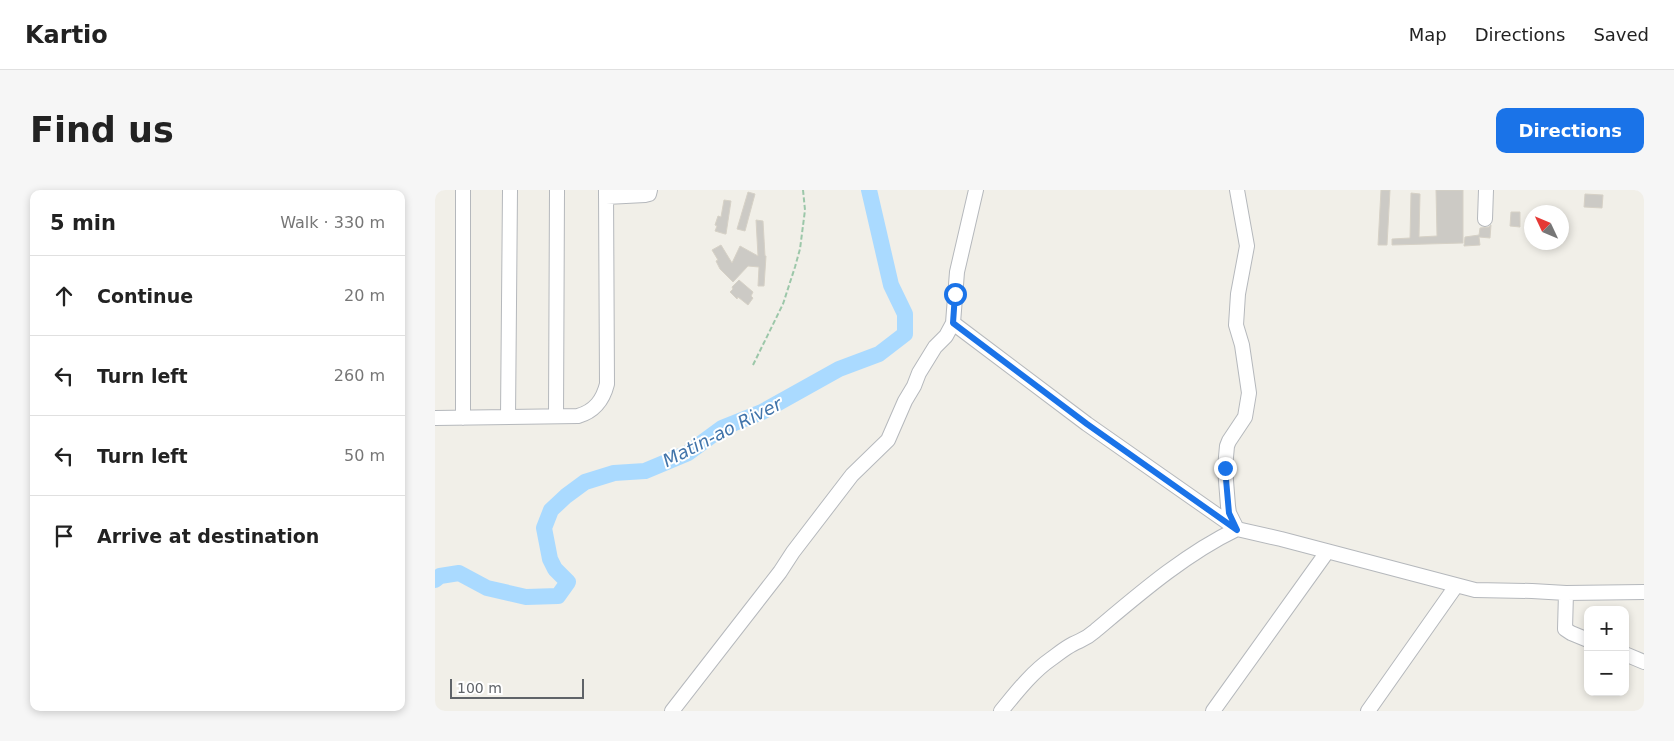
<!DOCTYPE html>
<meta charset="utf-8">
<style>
:root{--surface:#fff;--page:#f6f6f6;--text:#222;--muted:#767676;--line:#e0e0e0;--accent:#1a73e8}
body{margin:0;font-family:"DejaVu Sans",sans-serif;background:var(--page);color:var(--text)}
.controls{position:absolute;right:15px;bottom:15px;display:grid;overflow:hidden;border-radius:10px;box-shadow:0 2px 8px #0003}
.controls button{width:45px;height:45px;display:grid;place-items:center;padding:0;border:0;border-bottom:1px solid var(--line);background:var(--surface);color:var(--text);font:25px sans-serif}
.compass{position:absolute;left:1089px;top:15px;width:45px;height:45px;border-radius:50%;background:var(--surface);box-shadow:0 2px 8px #0003;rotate:314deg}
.scale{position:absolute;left:15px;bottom:12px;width:134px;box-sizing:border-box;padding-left:5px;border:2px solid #5f6368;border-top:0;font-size:14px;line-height:18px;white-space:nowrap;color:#5f6368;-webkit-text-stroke:4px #fff;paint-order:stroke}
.stop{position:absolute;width:15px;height:15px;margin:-11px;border:4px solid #1a73e8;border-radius:50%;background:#fff}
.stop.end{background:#1a73e8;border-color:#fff;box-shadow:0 1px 5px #0008}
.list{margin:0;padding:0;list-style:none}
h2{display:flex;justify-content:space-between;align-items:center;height:65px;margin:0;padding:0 20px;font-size:21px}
h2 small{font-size:16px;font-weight:400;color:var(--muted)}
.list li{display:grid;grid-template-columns:32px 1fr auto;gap:15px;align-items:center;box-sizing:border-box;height:80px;padding:0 20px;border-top:1px solid var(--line)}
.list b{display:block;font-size:19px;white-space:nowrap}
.list em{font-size:16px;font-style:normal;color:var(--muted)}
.icon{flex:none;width:28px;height:28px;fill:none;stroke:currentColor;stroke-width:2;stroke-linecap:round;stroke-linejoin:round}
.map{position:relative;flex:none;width:1209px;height:521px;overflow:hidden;border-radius:10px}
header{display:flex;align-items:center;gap:30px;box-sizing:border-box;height:70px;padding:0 25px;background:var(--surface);border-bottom:1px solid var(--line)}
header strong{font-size:24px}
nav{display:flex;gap:28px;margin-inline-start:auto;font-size:18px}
.intro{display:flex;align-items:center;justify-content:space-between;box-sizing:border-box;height:120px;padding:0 30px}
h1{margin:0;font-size:35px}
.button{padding:12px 22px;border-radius:10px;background:var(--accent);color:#fff;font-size:18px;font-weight:700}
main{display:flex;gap:30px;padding:0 30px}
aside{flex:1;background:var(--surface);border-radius:10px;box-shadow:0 2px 8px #0003}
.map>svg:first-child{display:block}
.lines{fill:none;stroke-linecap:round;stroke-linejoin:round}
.river{stroke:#aadaff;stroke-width:16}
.building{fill:#cccac5;stroke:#d6d1c6}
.minor-casing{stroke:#b5b8bc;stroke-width:16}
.path{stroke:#9cc7a9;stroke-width:2;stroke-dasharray:5 2.5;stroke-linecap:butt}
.minor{stroke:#fff;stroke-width:14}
.route{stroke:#1a73e8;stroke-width:6}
.labels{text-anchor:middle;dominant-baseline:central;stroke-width:4;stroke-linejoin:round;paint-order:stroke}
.water-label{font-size:18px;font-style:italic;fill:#4174aa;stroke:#fff}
</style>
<header>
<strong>Kartio</strong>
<nav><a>Map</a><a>Directions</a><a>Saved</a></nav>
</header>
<div class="intro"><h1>Find us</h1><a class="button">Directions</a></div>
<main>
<aside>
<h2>5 min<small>Walk · 330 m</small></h2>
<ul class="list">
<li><svg class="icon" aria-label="ahead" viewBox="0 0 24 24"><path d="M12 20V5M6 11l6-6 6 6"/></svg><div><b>Continue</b></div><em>20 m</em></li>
<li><svg class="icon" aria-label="left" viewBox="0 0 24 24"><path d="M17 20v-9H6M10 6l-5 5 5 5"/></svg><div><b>Turn left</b></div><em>260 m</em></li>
<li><svg class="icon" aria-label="left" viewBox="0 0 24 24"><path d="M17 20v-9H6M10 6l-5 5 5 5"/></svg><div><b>Turn left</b></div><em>50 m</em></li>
<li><svg class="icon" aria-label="arrive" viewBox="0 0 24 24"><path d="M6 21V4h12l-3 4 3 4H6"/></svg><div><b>Arrive at destination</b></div></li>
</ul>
</aside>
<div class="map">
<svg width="1209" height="521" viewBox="0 0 1209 521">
<rect width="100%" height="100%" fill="#f1efe8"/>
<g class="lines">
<path class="river" d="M 0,390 L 5,386 L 24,383 L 52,398 L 91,407 L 123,406 L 133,392 L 120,379 L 115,369 L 109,338 L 116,320 L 131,306 L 150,292 L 179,283 L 210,281 L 253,263 L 287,238 L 327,222 L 404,179 L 444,164 L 470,144 L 470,124 L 456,95 L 434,0"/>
</g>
<path class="building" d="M 946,0 L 955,0 L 952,55 L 943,55 Z
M 1001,0 L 1028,0 L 1028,53 L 957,55 L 957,49 L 975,48 L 976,3 L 985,4 L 984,47 L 1002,46 Z
M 313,2 L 320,4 L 310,41 L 302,39 Z
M 1150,4 L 1168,5 L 1167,18 L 1149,17 Z
M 289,10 L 296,11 L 291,44 L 290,44 L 280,41 L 282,36 L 280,35 L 283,26 L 286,27 Z
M 1076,22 L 1085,22 L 1085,37 L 1075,36 Z
M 321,30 L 328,31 L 330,66 L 331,66 L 329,96 L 323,96 L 324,77 L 313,76 L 298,92 L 285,79 L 281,71 L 283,70 L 277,60 L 286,55 L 297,73 L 305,56 L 323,66 Z
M 1056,35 L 1055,48 L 1044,47 L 1045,55 L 1029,56 L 1030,47 L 1044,45 L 1045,38 L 1054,37 Z
M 304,90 L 318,102 L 316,106 L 318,108 L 313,115 L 303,107 L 302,109 L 295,102 L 298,99 L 297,97 Z"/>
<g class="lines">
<defs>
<path id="minor" d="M 171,7 L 210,5 L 214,4 L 215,0
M 1050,29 L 1051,0
M 518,133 L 652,234 L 802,339 L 846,349 L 1040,400 L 1097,401 L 1131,403 L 1209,402
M 121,226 L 122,0
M 73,227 L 75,0
M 0,228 L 143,226 C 160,221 168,210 172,194 L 171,0
M 28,228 L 28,0
M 802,339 L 794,323 L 793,316 L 790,278 L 792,256 L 794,251 L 810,227 L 814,203 L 807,155 L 801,135 L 803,104 L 812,56 L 802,0
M 1131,403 L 1130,439 L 1136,443 L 1153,450
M 1190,464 L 1209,472
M 237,521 L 345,382 L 358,362 L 417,285 L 453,250 L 470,211 L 479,196 L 484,183 L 500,157 L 511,146 L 518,133 L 522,82 L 541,0
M 566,521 C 581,503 596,483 616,469 C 623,464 630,458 638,454 C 648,449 651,449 660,441 C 704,404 750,364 802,339
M 778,521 L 892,362
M 933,521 L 1021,396"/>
</defs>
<use href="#minor" class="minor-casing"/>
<path class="path" d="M 318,175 L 348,114 L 360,77 L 365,59 L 370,20 L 368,0"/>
<use href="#minor" class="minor"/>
</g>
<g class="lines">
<path class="route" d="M 520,104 L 518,133 L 652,234 L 802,340 L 794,323 L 790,278"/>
</g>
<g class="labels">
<g class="water-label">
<text transform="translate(287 242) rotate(-27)">Matin-ao River</text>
</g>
</g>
</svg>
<div class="controls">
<button>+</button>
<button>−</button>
</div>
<svg class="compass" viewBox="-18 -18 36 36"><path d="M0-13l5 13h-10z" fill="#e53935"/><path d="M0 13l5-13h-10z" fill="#767676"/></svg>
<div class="scale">100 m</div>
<div class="stop" style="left:520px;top:104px"></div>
<div class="stop end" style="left:790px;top:278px"></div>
</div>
</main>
